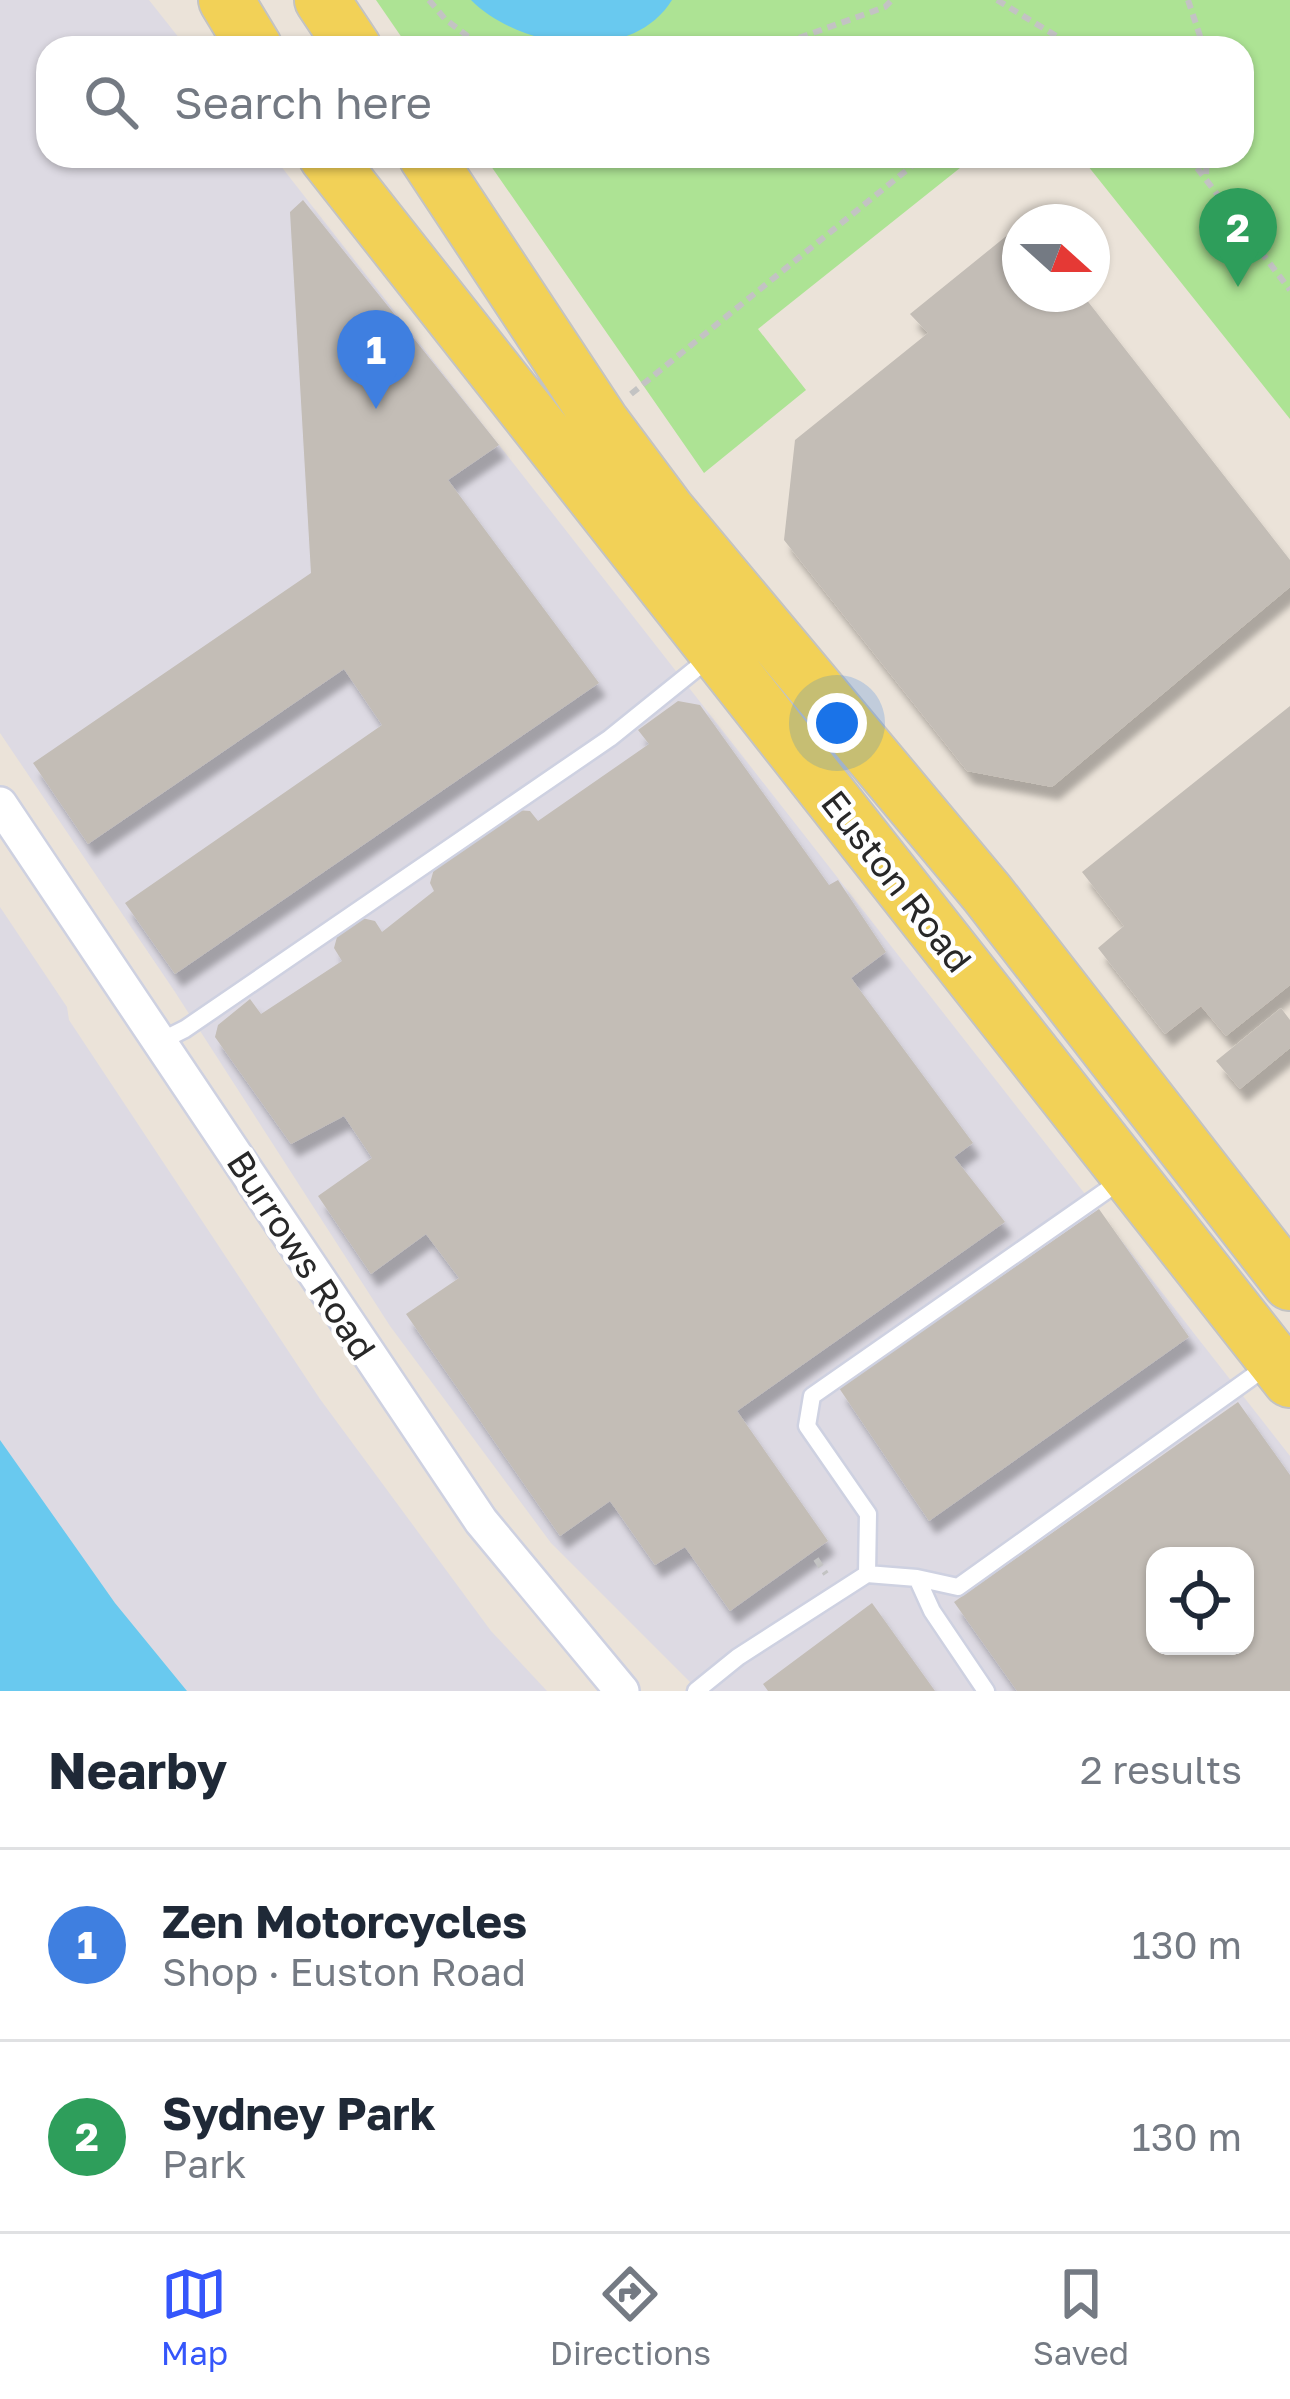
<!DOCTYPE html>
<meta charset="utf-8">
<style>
:root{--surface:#fff;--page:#f2f2f3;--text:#1f2937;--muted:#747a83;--line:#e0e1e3;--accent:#3556fb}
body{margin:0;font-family:"Golos Text",sans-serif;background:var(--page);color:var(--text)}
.controls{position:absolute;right:36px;bottom:36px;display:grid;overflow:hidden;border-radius:24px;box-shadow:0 3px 9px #0004}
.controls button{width:108px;height:108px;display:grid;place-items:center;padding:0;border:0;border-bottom:3px solid var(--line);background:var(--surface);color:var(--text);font:60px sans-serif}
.compass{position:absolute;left:1002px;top:204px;width:108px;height:108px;border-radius:50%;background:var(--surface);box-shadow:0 3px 9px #0004;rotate:111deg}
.you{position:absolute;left:837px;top:723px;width:42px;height:42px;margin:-30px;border:9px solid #fff;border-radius:50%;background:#1a73e8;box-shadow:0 0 0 18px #1a73e833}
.badge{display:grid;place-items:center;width:78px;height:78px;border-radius:50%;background:var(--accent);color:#fff;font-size:39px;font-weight:700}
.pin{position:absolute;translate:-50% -99px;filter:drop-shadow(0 3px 6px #0008)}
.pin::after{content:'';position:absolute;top:63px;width:42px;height:36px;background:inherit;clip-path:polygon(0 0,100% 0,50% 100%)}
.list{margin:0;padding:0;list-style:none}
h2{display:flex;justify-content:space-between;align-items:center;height:156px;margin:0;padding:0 48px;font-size:51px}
h2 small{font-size:39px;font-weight:400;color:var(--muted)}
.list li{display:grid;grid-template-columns:78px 1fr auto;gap:36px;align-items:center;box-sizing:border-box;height:192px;padding:0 48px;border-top:3px solid var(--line)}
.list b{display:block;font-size:45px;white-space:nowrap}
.list p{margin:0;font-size:39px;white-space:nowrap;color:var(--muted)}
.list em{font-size:39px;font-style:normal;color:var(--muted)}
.icon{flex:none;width:66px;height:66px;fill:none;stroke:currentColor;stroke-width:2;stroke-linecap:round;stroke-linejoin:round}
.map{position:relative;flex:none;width:1290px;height:1691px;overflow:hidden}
.search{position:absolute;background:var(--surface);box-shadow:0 3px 9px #0004;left:36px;right:36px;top:36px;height:132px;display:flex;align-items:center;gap:30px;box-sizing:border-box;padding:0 42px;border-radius:36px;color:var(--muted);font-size:45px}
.sheet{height:540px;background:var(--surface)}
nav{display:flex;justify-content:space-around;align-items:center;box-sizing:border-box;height:168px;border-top:3px solid var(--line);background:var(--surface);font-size:33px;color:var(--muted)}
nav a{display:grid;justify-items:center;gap:6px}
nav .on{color:var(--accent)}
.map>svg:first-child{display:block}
.industrial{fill:#dddae3;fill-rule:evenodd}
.green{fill:#ade394}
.water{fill:#69c9ef}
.building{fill:#c3bdb6;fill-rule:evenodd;filter:url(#shadow)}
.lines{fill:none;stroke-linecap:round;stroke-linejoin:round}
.lane-casing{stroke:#ced1e1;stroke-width:21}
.street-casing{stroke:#ced1e1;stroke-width:38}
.primary-casing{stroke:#c3c3c3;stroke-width:58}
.path{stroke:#c3c3c3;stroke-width:6;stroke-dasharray:9 6;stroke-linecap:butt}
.lane{stroke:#fff;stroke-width:16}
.street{stroke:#fff;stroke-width:33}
.primary{stroke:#f2d157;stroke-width:54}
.labels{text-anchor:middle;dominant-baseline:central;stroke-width:9;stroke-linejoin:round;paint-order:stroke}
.street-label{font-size:36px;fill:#282828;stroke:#fff}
</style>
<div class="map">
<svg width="1290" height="1691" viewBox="0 0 1290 1691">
<defs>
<filter id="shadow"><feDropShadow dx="7" dy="13" stdDeviation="3" flood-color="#0004"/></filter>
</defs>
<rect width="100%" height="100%" fill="#ebe3d9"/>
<path class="industrial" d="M 0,0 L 149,0 L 187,48 L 48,48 L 48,156 L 273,156 L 1290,1456 L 1290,1691 L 699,1691 L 551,1543 L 390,1326 L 175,992 L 0,733 ZM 1155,1556 L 1245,1556 L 1245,1646 L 1155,1646 Z
M 0,907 L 67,1007 L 69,1020 L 320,1399 L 491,1631 L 547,1691 L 187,1691 L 115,1603 L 24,1476 L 0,1440 Z"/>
<path class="green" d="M 376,0 L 1290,0 L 1290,419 L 1080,156 L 1242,156 L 1242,48 L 409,48 Z
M 484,156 L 975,156 L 758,329 L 806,390 L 704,473 Z"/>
<path class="water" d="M 471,0 L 672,0 C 631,66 520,49 471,0 Z
M 0,1440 L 115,1603 L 187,1691 L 0,1691 Z"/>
<path class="building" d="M 303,200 L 499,445 L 448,480 L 599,683 L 175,974 L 125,903 L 382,725 L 344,669 L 88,844 L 33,763 L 311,573 L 290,212 Z
M 1020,225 L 1020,294 L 1082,294 L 1290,560 L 1290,587 L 1052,787 L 967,771 L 784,540 L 795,440 L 928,333 L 910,314 Z
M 678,701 L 700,705 L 829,885 L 838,880 L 886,952 L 851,978 L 973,1143 L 954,1157 L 1005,1222 L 737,1411 L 828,1541 L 730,1611 L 685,1547 L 655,1565 L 610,1501 L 560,1536 L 406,1314 L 459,1278 L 426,1234 L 371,1274 L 318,1196 L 372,1158 L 344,1116 L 291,1144 L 215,1037 L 218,1025 L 250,999 L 261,1014 L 342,961 L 334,948 L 337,937 L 362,918 L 375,921 L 382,932 L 434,891 L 430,883 L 434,869 L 516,810 L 530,811 L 538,821 L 649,744 L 638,730 Z
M 1290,706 L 1290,985 L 1226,1036 L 1201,1006 L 1165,1034 L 1098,948 L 1124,926 L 1082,872 Z
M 1281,1008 L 1290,1020 L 1290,1048 L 1240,1089 L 1216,1061 Z
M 1099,1209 L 1189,1337 L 929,1521 L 839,1388 Z
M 1238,1402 L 1290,1475 L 1290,1691 L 1017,1691 L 954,1602 ZM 1155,1556 L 1245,1556 L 1245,1646 L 1155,1646 Z
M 872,1603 L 935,1691 L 768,1691 L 763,1684 Z"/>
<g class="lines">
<defs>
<path id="lane" d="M 161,1041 L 185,1029 L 610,738 L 713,655
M 867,1574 L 868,1514 L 807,1426 L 812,1396 L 1123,1179
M 917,1578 L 932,1611 L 986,1691
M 696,1691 L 738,1657 L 867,1574 L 917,1578 L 958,1587 L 1270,1364"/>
<path id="street" d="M 0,804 L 481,1521 L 622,1691"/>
<path id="primary" d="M 226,0 L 255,48
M 322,0 L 354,48
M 326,156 L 1290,1380
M 426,156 L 601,421 L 668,511 L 987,893 L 1290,1283"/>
</defs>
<use href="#lane" class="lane-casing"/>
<use href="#street" class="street-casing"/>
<use href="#primary" class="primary-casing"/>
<path class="path" d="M 429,0 L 445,19 L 483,48
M 997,0 L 1076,48
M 1188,0 L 1204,48
M 771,48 L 885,7 L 892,0
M 1188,156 L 1290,290
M 1206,174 L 1207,156
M 631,394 L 924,156
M 816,1559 L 826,1574"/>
<use href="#lane" class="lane"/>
<use href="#street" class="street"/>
<use href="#primary" class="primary"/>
</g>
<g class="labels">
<g class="street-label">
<text transform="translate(897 881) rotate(52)">Euston Road</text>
<text transform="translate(302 1255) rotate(57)">Burrows Road</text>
</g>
</g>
</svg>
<div class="controls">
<button><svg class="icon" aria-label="locate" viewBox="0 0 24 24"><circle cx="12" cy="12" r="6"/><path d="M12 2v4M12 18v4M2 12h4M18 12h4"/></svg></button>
</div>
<svg class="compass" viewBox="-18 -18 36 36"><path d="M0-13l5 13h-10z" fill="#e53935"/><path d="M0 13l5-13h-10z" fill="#747a83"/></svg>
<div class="you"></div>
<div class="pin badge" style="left:376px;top:409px;background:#3f7fe0">1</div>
<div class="pin badge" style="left:1238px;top:287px;background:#2e9e5b">2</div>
<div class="search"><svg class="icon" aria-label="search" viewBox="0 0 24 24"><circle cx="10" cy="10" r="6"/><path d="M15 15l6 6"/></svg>Search here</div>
</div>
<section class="sheet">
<h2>Nearby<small>2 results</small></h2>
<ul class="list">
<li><span class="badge" style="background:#3f7fe0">1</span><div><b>Zen Motorcycles</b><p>Shop · Euston Road</p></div><em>130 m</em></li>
<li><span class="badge" style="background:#2e9e5b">2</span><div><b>Sydney Park</b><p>Park</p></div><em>130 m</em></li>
</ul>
</section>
<nav>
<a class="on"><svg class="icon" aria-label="map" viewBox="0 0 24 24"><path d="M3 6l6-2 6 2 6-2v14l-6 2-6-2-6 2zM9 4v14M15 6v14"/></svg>Map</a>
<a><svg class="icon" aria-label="directions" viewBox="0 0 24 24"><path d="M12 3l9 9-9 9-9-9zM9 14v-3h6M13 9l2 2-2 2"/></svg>Directions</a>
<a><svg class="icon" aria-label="saved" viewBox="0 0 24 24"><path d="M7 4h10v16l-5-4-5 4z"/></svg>Saved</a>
</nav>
